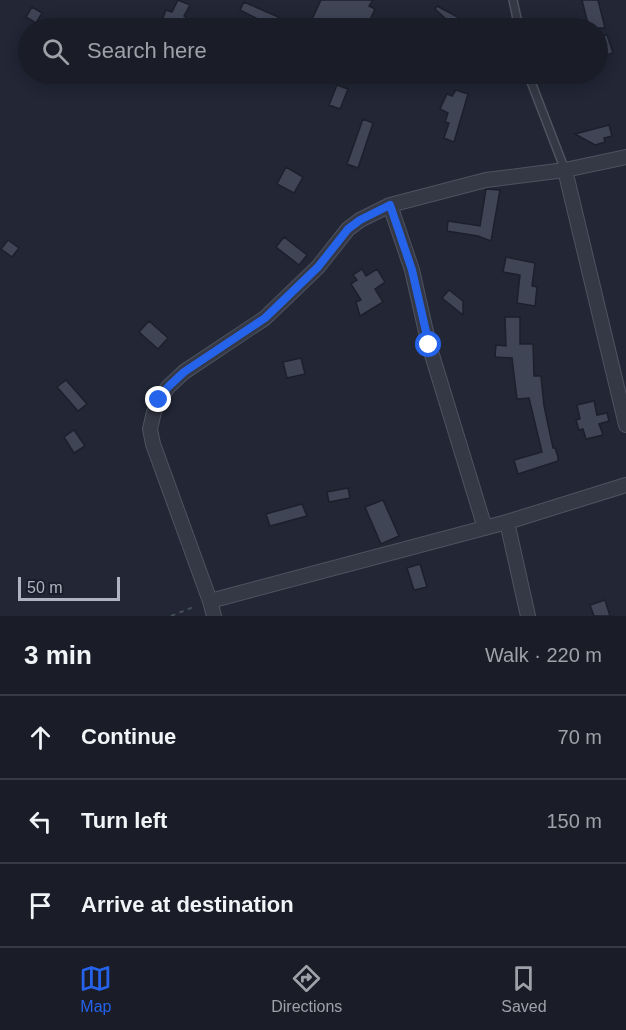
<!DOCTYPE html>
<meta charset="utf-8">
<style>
:root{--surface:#1a1c28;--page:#232530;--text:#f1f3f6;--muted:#9fa1a8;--line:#383a45;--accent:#2563eb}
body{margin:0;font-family:Arial,sans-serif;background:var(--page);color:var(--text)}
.scale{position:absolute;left:18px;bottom:15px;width:102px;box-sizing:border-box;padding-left:6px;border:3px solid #afb3c2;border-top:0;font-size:16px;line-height:21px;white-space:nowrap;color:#afb3c2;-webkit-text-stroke:4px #1a1e2a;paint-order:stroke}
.stop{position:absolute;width:18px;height:18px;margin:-14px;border:4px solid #2563eb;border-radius:50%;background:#fff}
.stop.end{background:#2563eb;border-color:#fff;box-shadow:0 2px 6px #0008}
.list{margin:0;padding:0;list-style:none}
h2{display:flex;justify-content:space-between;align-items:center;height:78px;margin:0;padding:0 24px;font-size:26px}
h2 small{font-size:20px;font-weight:400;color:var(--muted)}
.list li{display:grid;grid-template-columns:39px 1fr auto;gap:18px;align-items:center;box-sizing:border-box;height:84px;padding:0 24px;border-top:2px solid var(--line)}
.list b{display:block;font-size:22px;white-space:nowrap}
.list em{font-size:20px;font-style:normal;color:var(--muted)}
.icon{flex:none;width:33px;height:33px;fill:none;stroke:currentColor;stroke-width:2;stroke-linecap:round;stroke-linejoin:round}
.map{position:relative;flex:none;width:626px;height:616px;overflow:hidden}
.search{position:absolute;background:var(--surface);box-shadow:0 3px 15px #0003;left:18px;right:18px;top:18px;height:66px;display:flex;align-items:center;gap:15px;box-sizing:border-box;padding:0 21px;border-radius:33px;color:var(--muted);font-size:22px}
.sheet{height:330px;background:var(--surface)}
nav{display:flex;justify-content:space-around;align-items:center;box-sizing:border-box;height:84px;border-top:2px solid var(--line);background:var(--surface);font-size:16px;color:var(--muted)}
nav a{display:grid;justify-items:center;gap:3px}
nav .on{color:var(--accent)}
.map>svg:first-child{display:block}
.building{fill:#404556;stroke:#1c202c;stroke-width:1.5}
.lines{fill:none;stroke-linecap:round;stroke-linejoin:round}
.lane-casing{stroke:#4f5360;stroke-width:10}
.street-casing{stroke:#4f5360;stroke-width:16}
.path{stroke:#434f55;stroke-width:2;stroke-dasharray:4.5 4.5;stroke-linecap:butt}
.lane{stroke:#353945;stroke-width:7}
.street{stroke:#353945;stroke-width:14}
.route{stroke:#2563eb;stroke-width:8}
</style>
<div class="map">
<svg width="626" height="616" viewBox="0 0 626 616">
<rect width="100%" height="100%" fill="#222635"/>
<path class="building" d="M 178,0 L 190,5 L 184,16 L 186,17 L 182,28 L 159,28 L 166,10 L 172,12 Z
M 321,0 L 373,0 L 369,6 L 375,9 L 366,28 L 308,28 Z
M 582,0 L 598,0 L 605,28 L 589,28 Z
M 244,2 L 276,16 L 299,28 L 276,28 L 240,10 Z
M 437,6 L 465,21 L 461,28 L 456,28 L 435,9 Z
M 32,7 L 42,13 L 36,23 L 26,17 Z
M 607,35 L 613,53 L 602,56 L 597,38 Z
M 337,85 L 348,89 L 340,109 L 329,105 Z
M 456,90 L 468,94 L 454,142 L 444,138 L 449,123 L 445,122 L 448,113 L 440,109 L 447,94 L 452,96 Z
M 363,119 L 373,123 L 358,168 L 347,164 Z
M 609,125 L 612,136 L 604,138 L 605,142 L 595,145 L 575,134 Z
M 286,167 L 303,177 L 294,193 L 277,184 Z
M 486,189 L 500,190 L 491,241 L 478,236 L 447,231 L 448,221 L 480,226 Z
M 284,237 L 307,255 L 299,265 L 276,247 Z
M 8,240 L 19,248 L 12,257 L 1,249 Z
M 506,257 L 535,263 L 532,286 L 537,287 L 535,306 L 517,303 L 520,275 L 503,272 Z
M 362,269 L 366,276 L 377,269 L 385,282 L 375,289 L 383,302 L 360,316 L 356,302 L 361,300 L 351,284 L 357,280 L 353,275 Z
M 449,290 L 463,301 L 463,315 L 442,298 Z
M 505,317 L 520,317 L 520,344 L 533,344 L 534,376 L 541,376 L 544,406 L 553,448 L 555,448 L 558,457 L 558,461 L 518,474 L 514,460 L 542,452 L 529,398 L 517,399 L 512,358 L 495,357 L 496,345 L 506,346 Z
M 149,321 L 168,338 L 158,349 L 139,332 Z
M 301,358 L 305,374 L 287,378 L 283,362 Z
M 66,380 L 87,404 L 78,411 L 57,387 Z
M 594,401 L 597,415 L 607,413 L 609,421 L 599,424 L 603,435 L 586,439 L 583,429 L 579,430 L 576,420 L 580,419 L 577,405 Z
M 74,430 L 85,446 L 74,453 L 64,437 Z
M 348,488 L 350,498 L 329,502 L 327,492 Z
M 383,500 L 399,536 L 381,544 L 365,507 Z
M 302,504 L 307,516 L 270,526 L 266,514 Z
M 420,564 L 427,587 L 414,590 L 407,568 Z
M 605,600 L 610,616 L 594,616 L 590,605 Z"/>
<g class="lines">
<defs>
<path id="lane" d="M 513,0 L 519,28
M 528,74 L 565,170"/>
<path id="street" d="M 565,170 L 626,425
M 390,205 L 412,270 L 429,345 L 485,528
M 507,522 L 528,616
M 210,601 L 507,522 L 626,485
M 214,616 L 210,601 L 153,444 L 150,429 L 154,412 L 159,400 L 168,387 L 184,372 L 265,318 L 318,267 L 348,229 L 360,220 L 390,205 L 486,180 L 565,170 L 626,157"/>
</defs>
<use href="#lane" class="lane-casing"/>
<use href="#street" class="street-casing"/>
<path class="path" d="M 171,616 L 196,606"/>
<use href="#lane" class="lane"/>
<use href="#street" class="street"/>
</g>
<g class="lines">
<path class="route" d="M 159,400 L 168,387 L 184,372 L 265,318 L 318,267 L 348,229 L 360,220 L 390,205 L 412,270 L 429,345"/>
</g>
</svg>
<div class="scale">50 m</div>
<div class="stop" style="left:429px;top:345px"></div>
<div class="stop end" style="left:159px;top:400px"></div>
<div class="search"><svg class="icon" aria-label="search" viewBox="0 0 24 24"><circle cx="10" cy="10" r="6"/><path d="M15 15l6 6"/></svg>Search here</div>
</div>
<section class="sheet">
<h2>3 min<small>Walk · 220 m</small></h2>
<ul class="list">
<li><svg class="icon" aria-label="ahead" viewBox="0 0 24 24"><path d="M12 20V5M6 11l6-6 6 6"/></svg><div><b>Continue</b></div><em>70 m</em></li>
<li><svg class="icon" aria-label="left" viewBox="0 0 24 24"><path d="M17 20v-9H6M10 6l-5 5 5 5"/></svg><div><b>Turn left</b></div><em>150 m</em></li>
<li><svg class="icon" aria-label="arrive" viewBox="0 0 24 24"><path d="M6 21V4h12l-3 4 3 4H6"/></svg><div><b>Arrive at destination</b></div></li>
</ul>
</section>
<nav>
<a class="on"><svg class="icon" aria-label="map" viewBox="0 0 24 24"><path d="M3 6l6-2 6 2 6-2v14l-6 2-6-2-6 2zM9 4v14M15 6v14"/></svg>Map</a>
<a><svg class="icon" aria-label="directions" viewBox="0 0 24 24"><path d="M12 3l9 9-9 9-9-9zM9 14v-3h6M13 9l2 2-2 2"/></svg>Directions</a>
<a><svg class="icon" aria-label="saved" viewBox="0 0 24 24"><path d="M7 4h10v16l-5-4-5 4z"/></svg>Saved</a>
</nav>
